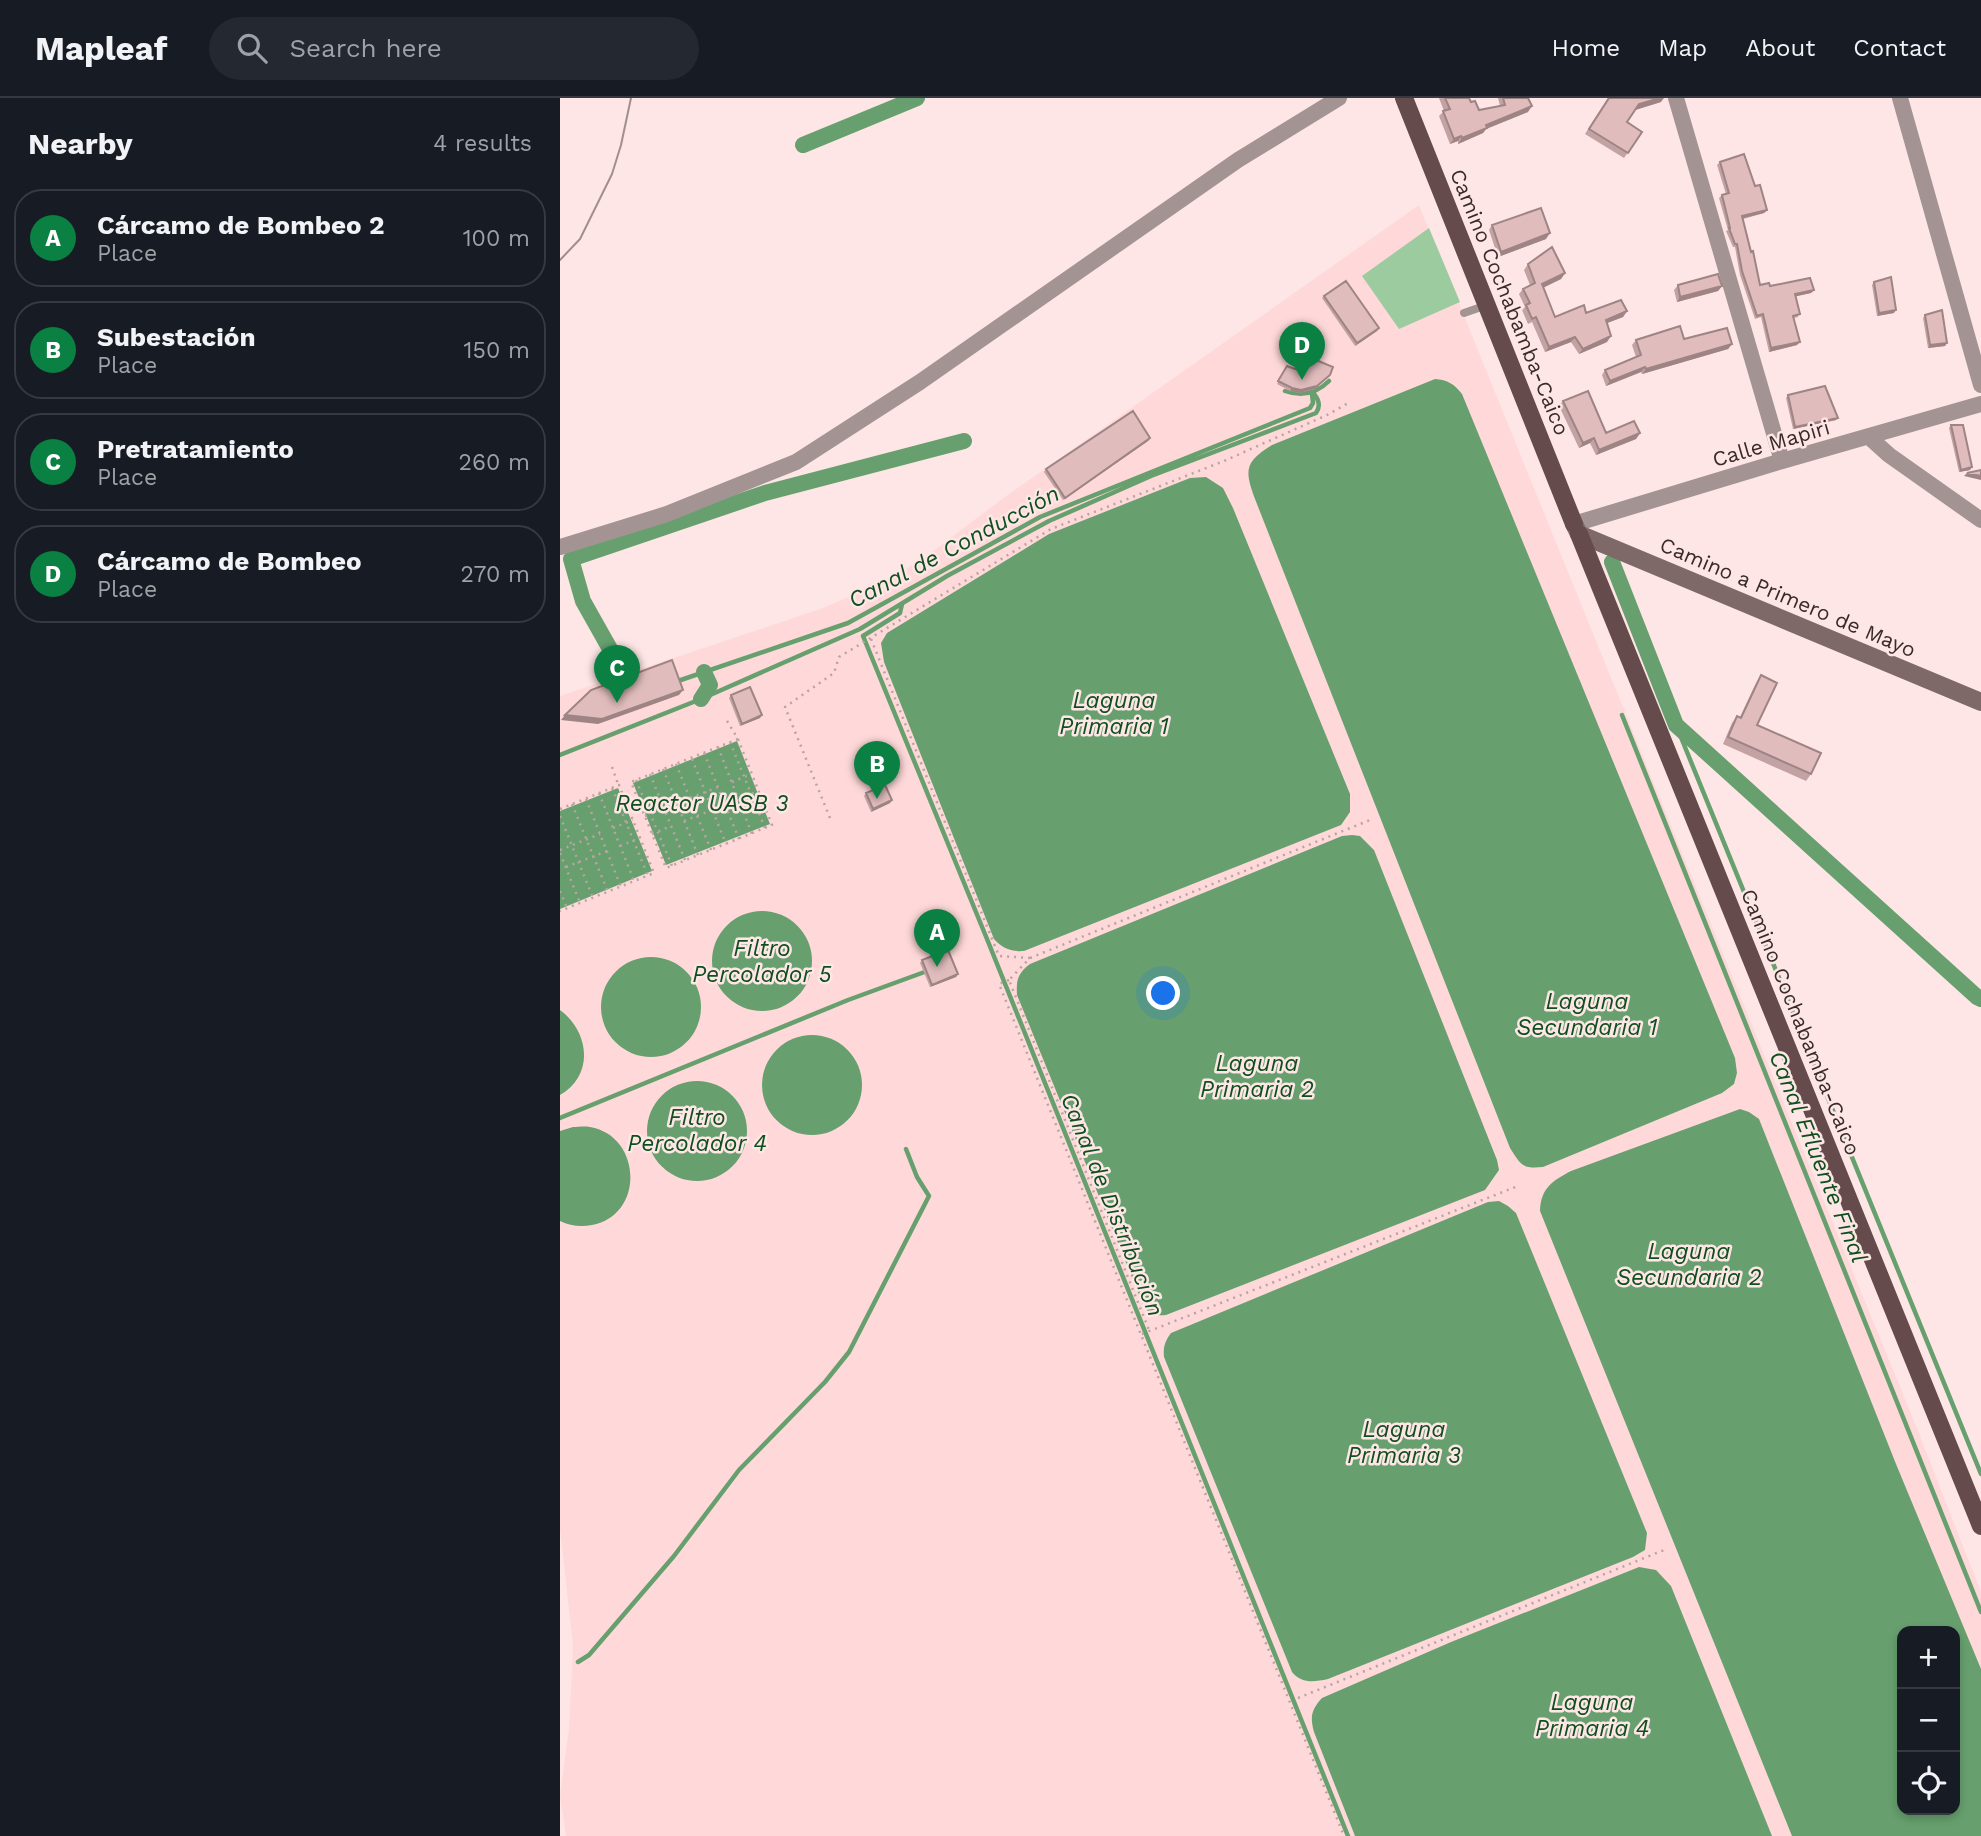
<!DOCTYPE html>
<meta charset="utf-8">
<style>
:root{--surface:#171b24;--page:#242831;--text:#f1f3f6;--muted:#9ea1a6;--line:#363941;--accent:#0b8043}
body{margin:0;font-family:"Work Sans",sans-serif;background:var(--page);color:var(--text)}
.controls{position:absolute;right:21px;bottom:21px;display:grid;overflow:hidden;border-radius:14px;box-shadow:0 4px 10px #0003}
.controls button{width:63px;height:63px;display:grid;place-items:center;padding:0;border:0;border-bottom:2px solid var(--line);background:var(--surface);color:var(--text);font:35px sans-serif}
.you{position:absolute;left:604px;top:896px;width:24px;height:24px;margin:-18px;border:5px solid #fff;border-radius:50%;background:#1a73e8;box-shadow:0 0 0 10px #1a73e833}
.badge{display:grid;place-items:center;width:46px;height:46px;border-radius:50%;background:var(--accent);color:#fff;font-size:23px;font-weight:700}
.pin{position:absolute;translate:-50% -58px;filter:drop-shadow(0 2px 4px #0008)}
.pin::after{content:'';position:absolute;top:37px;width:24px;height:21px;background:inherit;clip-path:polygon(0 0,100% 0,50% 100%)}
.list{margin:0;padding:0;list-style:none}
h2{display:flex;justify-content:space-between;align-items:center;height:91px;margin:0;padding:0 28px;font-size:30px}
h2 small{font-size:23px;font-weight:400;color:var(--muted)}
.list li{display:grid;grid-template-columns:46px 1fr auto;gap:21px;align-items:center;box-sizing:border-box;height:98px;margin:0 14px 14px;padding:0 14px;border:2px solid var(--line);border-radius:28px}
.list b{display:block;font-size:26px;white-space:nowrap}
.list p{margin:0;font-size:23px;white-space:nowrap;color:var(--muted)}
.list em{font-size:23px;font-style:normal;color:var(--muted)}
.icon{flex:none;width:38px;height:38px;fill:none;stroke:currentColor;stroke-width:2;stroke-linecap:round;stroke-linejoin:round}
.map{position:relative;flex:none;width:1421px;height:1738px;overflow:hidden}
header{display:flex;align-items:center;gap:42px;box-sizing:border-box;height:98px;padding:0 35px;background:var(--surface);border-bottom:2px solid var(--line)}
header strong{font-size:33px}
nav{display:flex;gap:38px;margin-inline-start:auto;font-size:24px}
.search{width:490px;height:63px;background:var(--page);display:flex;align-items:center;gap:18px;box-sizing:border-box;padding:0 24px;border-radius:38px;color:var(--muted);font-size:26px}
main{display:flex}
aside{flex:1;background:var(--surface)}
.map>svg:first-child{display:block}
.built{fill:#ffd9d9;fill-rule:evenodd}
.green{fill:#9ccba0}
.water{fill:#67a06e;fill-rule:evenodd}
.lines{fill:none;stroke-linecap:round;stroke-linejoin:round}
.stream{stroke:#67a06e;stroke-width:4.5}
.canal{stroke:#67a06e;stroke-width:16}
.path{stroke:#b7a4a3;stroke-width:2.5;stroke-dasharray:2 5;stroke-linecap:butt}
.lane{stroke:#a39393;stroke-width:8}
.street{stroke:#a39393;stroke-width:16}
.secondary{stroke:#7f6868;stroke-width:18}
.primary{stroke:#654b4b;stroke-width:18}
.tram{stroke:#a18e8e;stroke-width:2}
.path-bridge{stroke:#b7a4a3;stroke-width:2.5;stroke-dasharray:2 5;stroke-linecap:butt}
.wall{fill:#c2a2a2}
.shaded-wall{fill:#9e8484}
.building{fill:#e1bcbc;stroke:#9e8484;stroke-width:2}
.labels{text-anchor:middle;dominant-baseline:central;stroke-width:5;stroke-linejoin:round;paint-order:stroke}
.street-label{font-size:21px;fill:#382a2a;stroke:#fde6e5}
.water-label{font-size:23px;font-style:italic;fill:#0f4e1d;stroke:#fde6e5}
</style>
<header>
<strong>Mapleaf</strong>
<div class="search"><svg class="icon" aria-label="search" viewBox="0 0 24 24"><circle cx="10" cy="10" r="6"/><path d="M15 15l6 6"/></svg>Search here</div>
<nav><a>Home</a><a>Map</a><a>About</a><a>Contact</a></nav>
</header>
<main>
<aside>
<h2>Nearby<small>4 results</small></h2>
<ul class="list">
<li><span class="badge">A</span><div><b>Cárcamo de Bombeo 2</b><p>Place</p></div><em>100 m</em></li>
<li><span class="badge">B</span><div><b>Subestación</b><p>Place</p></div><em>150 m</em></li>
<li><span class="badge">C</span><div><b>Pretratamiento</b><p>Place</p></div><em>260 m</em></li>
<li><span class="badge">D</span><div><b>Cárcamo de Bombeo</b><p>Place</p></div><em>270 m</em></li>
</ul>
</aside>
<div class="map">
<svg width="1421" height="1738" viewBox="0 0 1421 1738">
<rect width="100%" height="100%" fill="#fde6e5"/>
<path class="built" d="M 859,107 L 1216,986 L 1354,1323 L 1421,1494 L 1421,1738 L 6,1738 L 0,1697 L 9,1631 L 13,1548 L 0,1430 L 0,598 L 260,511 L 325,484 L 371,455 L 442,401 ZM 1342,1533 L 1395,1533 L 1395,1712 L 1342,1712 Z"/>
<path class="green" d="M 869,130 L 900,204 L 839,231 L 802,178 Z"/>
<path class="water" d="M 875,281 C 888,282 894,286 902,296 L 1175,960 L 1177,975 L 1174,986 L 1162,995 L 983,1069 C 962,1071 961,1067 950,1050 L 695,401 C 684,371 685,364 712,347 Z
M 646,379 L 663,390 L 673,410 L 790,696 L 790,714 L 781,727 L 464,853 C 451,854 442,850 434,841 L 324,564 L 321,545 L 327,535 L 489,436 L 630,380 Z
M 177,643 L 210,726 L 106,767 L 73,685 Z
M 58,690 L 92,773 L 0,811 L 0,713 Z
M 792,737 L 800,738 L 814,752 L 937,1062 L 939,1072 L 925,1092 L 606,1217 C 596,1218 591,1217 584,1209 L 457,897 C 456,882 458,875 470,866 L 782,738 Z
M152 863a50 50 0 1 1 100 0a50 50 0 1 1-100 0Z
M41 909a50 50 0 1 1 100 0a50 50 0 1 1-100 0Z
M 0,912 C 29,933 35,977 0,997 Z
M202 987a50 50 0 1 1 100 0a50 50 0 1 1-100 0Z
M87 1033a50 50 0 1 1 100 0a50 50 0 1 1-100 0Z
M 1180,1011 L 1189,1014 L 1199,1021 L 1336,1366 L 1421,1571 L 1421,1738 L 1232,1738 L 980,1113 C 981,1090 992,1083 1011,1073 ZM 1342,1533 L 1395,1533 L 1395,1712 L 1342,1712 Z
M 13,1029 C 18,1029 24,1028 30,1029 C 82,1038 85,1117 32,1127 C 21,1129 10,1128 0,1123 L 0,1033 Z
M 939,1103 L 948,1108 L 956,1115 L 1087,1435 L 1085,1452 L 1073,1459 L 768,1581 C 754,1584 742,1586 732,1574 L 604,1259 C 603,1249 605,1243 611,1235 L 928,1104 Z
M 1079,1469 L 1096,1472 L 1111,1488 L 1212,1738 L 795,1738 L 754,1634 C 750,1619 751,1612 762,1600 L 891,1544 Z"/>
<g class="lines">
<path class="stream" d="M 725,293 C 742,299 756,296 769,283
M 342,506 L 340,515 L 303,538 L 427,841 L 788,1738
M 115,584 L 288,525 L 480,419 L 750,310 L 753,305 L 752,296
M 1062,617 L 1421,1514
M 1116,627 L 1421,1376
M 0,657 L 141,601 L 300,531 L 387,478 L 489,423 L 591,378 L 756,315 C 761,308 759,302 754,296
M 0,1020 L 288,902 L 370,872
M 18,1564 L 29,1557 L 114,1458 L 179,1372 L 265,1284 L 289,1254 L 369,1098 L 357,1079 L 346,1051"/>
<path class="canal" d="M 243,47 L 357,0
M 1052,464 L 1116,627 L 1417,899 L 1421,901
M 59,567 L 23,503 L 11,461 L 205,395 L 404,343
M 141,601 L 150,587 L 144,574"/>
<path class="path" d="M 311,541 L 439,858 L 470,860 L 449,882 L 589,1232
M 167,623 L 178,641
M 178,641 L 212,727 L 106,770 L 71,684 Z
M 170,644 L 205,730
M 158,649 L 192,736
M 144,655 L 179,741
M 132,661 L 166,746
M 116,666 L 151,752
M 52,669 L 58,686
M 103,671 L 138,757
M 90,676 L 125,762
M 76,682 L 112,768
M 52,690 L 88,778
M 39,695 L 74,783
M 26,701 L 61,789
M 12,706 L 48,794
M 0,711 L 59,687 L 94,775 L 0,813
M 0,718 L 33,800
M 270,720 L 225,609 L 274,575 L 279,559 L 491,431 L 664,363 L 767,317 L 790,304
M 0,755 L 20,805
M 0,793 L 7,810
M 470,860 L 810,722
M 449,882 L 439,886 L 784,1738
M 582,1236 L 958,1088
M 738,1600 L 1104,1452"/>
<path class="lane" d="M 904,215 L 927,207"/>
<path class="street" d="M 1116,0 L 1222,363
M 1340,0 L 1421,287
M 1309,339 L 1329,357 L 1421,422
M 1014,426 L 1222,363 L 1421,306
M 0,449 L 107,416 L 236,364 L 360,284 L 678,62 L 779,0"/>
<path class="secondary" d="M 1014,426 L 1019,436 L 1421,604"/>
<path class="primary" d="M 844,0 L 1014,426
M 1019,436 L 1421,1428"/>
<path class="tram" d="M 0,162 L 20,141 L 52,76 L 61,47 L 71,0"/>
<path class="path-bridge" d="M 172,684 L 191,676
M 179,701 L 198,693
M 117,705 L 158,689
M 85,718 L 104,711
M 124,723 L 165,707
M 53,730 L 73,722
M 92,736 L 111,728
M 60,748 L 80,740
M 0,752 L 40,736
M 6,769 L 47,753"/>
</g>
<path class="wall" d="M 879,0 L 909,0 L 911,4 L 919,12 L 940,8 L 938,0 L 968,0 L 968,14 L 926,31 L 923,35 L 898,46 L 898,43 L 890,46 L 879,18 L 884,13 Z
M 1048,0 L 1101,4 L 1075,12 L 1067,24 L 1082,34 L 1064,60 L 1025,36 Z
M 1160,64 L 1195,88 L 1207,112 L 1204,115 L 1183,121 L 1200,187 L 1254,192 L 1251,195 L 1236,198 L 1238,219 L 1234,220 L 1237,247 L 1209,254 L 1201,219 L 1195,221 L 1180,177 L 1175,149 L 1173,149 L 1166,133 L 1168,132 L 1159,100 L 1162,97 L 1166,96 L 1157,67 Z
M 932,127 L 986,141 L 938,159 L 929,132 Z
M 968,166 L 1005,175 L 1001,181 L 983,190 L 995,219 L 1026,215 L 1067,213 L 1063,219 L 1047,225 L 1047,244 L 1019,256 L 1011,244 L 985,254 L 972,224 L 968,226 L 962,212 L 965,209 L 959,196 L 963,191 L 970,187 L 964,172 Z
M 1314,184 L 1334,215 L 1317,218 L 1312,187 Z
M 1118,187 L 1162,188 L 1158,193 L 1117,204 L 1114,192 Z
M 764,198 L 819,230 L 817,233 L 795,248 L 762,200 Z
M 1365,217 L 1387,245 L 1385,248 L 1368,250 L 1363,220 Z
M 1124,241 L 1172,246 L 1168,251 L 1082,276 L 1081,274 L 1046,288 L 1042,277 L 1045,272 L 1076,259 L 1072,247 L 1076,242 Z
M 727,268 L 735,271 L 770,277 L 755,291 L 739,295 L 730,293 L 717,286 Z
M 1228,297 L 1276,322 L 1233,331 L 1226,300 Z
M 1003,303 L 1046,335 L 1080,335 L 1076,341 L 1036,357 L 1030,345 L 1019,350 L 999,308 Z
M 1391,327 L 1410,372 L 1399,374 L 1389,330 Z
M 590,340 L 588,343 L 503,402 L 484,374 L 486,371 Z
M 1201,577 L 1197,627 L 1251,676 L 1246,683 L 1163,646 L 1172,625 L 1177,618 L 1180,619 L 1196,585 Z
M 171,597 L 200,620 L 180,628 L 169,600 Z
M 306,695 L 332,702 L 330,705 L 311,714 L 304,698 Z
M 362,862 L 398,876 L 396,879 L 370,889 L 360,865 Z"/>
<path class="shaded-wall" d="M 1100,0 L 1104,0 L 1101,4 L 1075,12 L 1079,6 Z
M 972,8 L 968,14 L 926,31 L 923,35 L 898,46 L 902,40 L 926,27 Z
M 901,38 L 898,43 L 890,46 L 894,41 Z
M 1207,112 L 1204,115 L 1180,121 L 1182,118 Z
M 990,135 L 986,141 L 938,159 L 941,154 Z
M 1005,175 L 1001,181 L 978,192 L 982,186 Z
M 1162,188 L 1158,193 L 1117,204 L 1120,199 Z
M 1254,192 L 1251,195 L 1233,199 L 1235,196 Z
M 1336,212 L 1334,215 L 1317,218 L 1319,215 Z
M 1067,213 L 1063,219 L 1042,227 L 1046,222 Z
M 819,230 L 817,233 L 795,248 L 797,245 Z
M 1051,238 L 1047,244 L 1019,256 L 1023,251 Z
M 1015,239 L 1011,244 L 985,254 L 989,249 Z
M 1240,244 L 1237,247 L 1209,254 L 1211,250 Z
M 1387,245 L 1385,248 L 1368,250 L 1370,247 Z
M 1172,246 L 1168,251 L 1082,276 L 1086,271 Z
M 1085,269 L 1081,274 L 1046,288 L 1050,283 Z
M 770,277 L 755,291 L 739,295 L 730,293 L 732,290 Z
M 1278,320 L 1276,322 L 1233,331 L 1235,329 Z
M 1080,335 L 1076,341 L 1036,357 L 1039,352 Z
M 590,340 L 588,343 L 503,402 L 505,400 Z
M 1034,340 L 1030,345 L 1019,350 L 1023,345 Z
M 1412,369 L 1410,372 L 1399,374 L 1401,372 Z
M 1407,375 L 1421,378 L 1421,382 L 1404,378 Z
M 123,592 L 119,597 L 38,626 L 1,622 L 5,617 Z
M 202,617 L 200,620 L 180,628 L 182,626 Z
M 332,702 L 330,705 L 311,714 L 313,711 Z
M 398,876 L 396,879 L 370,889 L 372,887 Z"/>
<path class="building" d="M 885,0 L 909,0 L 911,4 L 915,3 L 919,12 L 945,7 L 943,0 L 968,0 L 972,8 L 926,27 L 927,30 L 902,40 L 901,38 L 894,41 L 883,13 L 890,11 Z
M 1049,0 L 1100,0 L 1079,6 L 1067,24 L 1082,34 L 1068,55 L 1029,31 Z
M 1184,56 L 1195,88 L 1200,87 L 1207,112 L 1182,118 L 1191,154 L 1193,153 L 1200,187 L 1209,185 L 1210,188 L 1250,180 L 1254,192 L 1235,196 L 1240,216 L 1233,218 L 1240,244 L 1211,250 L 1203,216 L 1197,218 L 1182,173 L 1177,146 L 1175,146 L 1169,130 L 1170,130 L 1162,97 L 1169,95 L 1160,64 Z
M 981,110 L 990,135 L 941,154 L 932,127 Z
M 992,149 L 1005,175 L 982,186 L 995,219 L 1024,207 L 1026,215 L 1061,202 L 1067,213 L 1046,222 L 1051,238 L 1023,251 L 1015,239 L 989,249 L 976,219 L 972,221 L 966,207 L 970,205 L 963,191 L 975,185 L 968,166 Z
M 1158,176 L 1162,188 L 1120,199 L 1118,187 Z
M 1331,179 L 1336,212 L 1319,215 L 1314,184 Z
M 786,183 L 819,230 L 797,245 L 764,198 Z
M 1382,212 L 1387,245 L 1370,247 L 1365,217 Z
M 1120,228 L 1124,241 L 1167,230 L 1172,246 L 1086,271 L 1085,269 L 1050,283 L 1045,272 L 1081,257 L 1076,242 Z
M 756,262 L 773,269 L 770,277 L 757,288 L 741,292 L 732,290 L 718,283 L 727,268 L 735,271 L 743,271 L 750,268 Z
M 1265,288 L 1278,320 L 1235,329 L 1228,297 Z
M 1028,293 L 1046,335 L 1074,323 L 1080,335 L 1039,352 L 1034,340 L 1023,345 L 1003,303 Z
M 573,313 L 590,340 L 505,400 L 486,371 Z
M 1391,327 L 1403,327 L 1412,369 L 1401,372 Z
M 1421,372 L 1421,378 L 1407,375 Z
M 112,562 L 123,592 L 42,621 L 5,617 L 31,592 Z
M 1201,577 L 1217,585 L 1197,627 L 1261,655 L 1251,676 L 1168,639 L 1177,618 L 1181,620 Z
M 190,589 L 202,617 L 182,626 L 171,597 Z
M 325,687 L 332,702 L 313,711 L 306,695 Z
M 388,852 L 398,876 L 372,887 L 362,862 Z"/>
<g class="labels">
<g class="street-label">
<text transform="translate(950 204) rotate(68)">Camino Cochabamba-Caico</text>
<text transform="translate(1211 345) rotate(-16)">Calle Mapiri</text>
<text transform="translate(1228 499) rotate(23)">Camino a Primero de Mayo</text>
<text transform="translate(1241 924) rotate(68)">Camino Cochabamba-Caico</text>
</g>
<g class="water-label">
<text transform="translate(394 449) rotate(-28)">Canal de Conducción</text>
<text x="554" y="602">Laguna<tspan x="554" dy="26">Primaria 1</tspan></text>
<text x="142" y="705">Reactor UASB 3</text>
<text x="202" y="850">Filtro<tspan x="202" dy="26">Percolador 5</tspan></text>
<text x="1027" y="903">Laguna<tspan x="1027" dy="26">Secundaria 1</tspan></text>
<text x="697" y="965">Laguna<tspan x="697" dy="26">Primaria 2</tspan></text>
<text x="137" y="1019">Filtro<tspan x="137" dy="26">Percolador 4</tspan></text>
<text transform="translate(1258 1059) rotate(68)">Canal Efluente Final</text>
<text transform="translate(552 1107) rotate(68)">Canal de Distribución</text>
<text x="1129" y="1153">Laguna<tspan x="1129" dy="26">Secundaria 2</tspan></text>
<text x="844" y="1331">Laguna<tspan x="844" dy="26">Primaria 3</tspan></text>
<text x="1032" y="1604">Laguna<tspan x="1032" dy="26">Primaria 4</tspan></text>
</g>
</g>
</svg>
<div class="controls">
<button>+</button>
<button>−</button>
<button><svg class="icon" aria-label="locate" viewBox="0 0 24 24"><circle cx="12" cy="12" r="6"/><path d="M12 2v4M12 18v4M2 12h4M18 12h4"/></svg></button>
</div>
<div class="you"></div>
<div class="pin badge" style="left:377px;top:869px">A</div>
<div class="pin badge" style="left:317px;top:701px">B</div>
<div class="pin badge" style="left:57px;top:605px">C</div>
<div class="pin badge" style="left:742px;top:282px">D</div>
</div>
</main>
